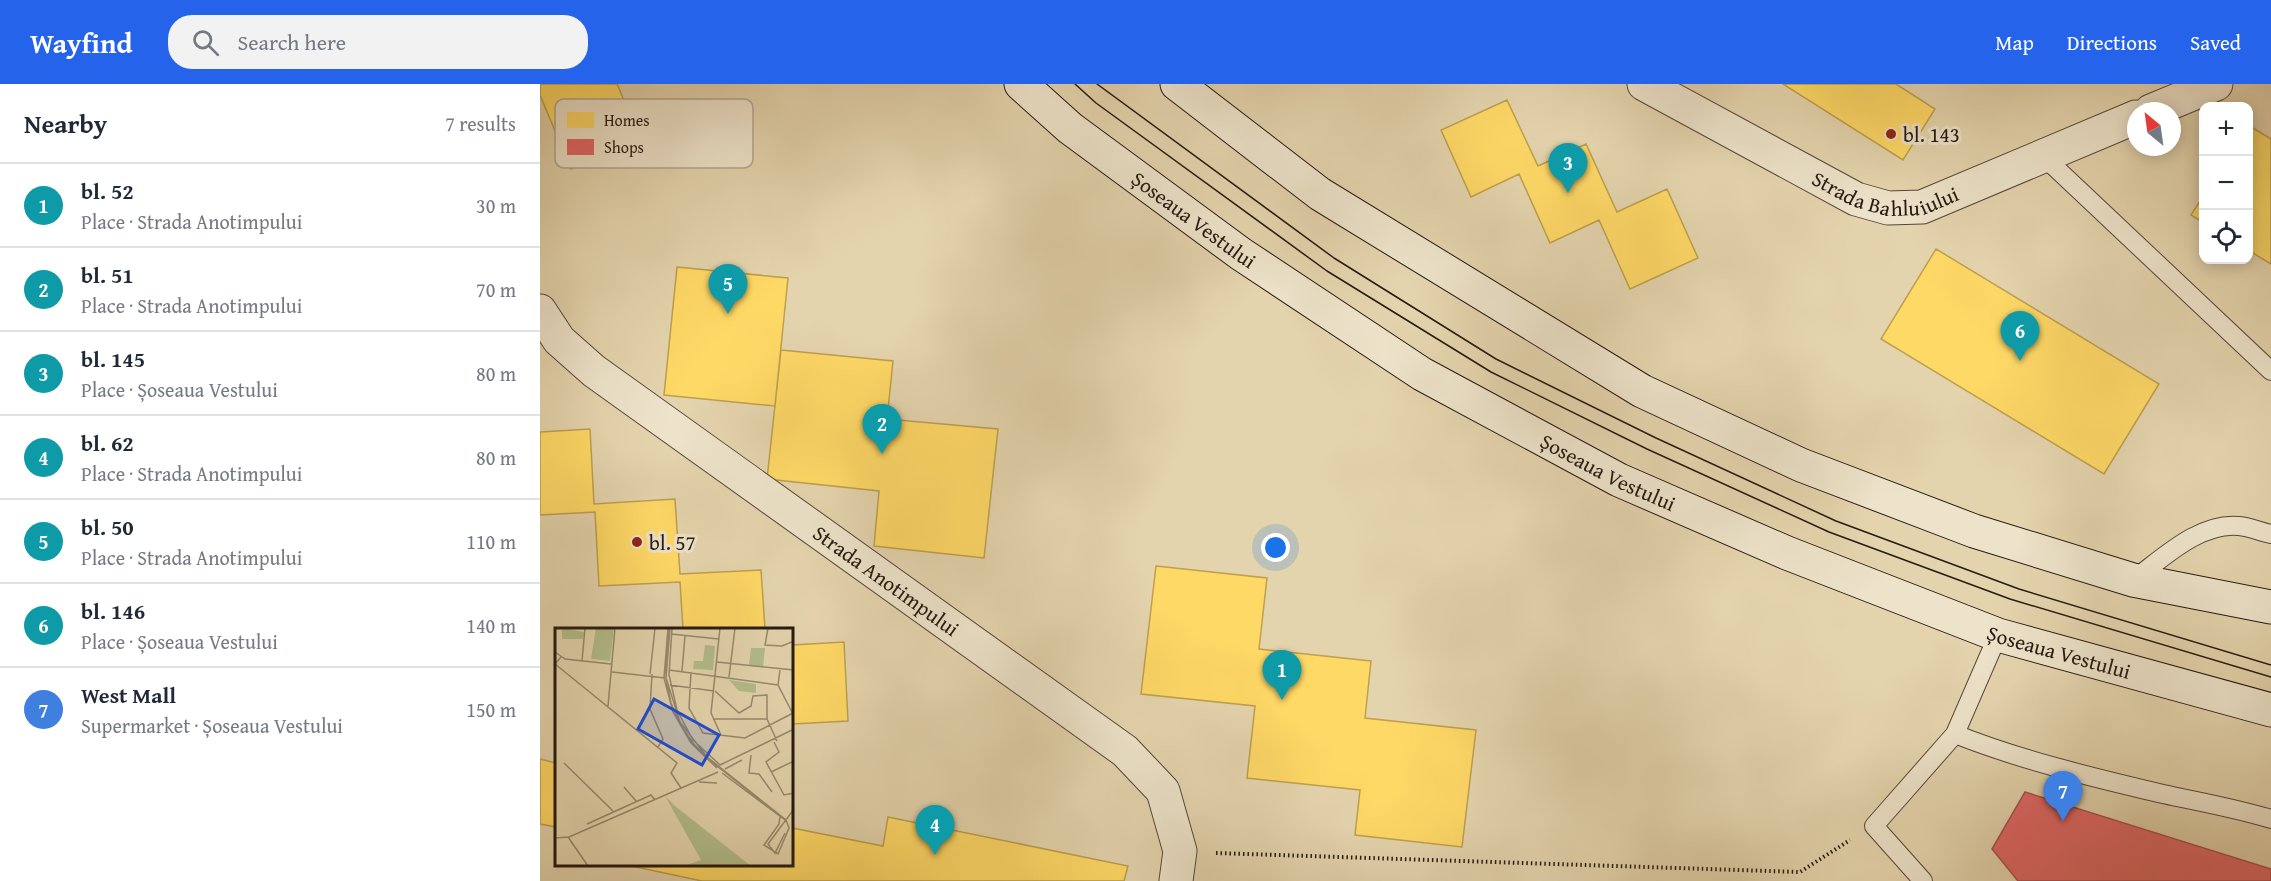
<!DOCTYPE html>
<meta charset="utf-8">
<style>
:root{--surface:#fff;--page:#f2f2f3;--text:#1f2937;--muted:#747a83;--line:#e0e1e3;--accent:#2563eb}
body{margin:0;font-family:"Gentium Book Plus",serif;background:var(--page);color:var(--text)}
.controls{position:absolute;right:18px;top:18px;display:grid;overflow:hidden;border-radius:12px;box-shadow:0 3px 15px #0003}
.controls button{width:54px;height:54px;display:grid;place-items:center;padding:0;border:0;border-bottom:2px solid var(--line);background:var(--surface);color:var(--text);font:30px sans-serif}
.compass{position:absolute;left:1587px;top:18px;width:54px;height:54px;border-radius:50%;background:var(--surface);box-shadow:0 3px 15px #0003;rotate:331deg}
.you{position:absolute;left:736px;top:464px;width:21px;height:21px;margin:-15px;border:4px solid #fff;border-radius:50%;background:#1a73e8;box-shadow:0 0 0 9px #1a73e833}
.badge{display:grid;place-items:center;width:39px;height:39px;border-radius:50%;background:var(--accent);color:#fff;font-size:20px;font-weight:700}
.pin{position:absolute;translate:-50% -50px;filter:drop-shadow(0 2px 3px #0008)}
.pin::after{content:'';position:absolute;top:32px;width:21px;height:18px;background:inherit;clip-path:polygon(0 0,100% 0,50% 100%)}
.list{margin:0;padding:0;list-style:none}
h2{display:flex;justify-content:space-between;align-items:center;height:78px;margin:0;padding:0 24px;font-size:26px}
h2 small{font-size:20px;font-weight:400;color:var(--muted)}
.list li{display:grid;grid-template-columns:39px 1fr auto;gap:18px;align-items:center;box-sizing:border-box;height:84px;padding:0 24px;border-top:2px solid var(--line)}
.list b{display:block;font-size:22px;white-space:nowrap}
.list p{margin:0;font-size:20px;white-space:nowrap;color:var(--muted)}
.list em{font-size:20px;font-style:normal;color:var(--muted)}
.icon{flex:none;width:33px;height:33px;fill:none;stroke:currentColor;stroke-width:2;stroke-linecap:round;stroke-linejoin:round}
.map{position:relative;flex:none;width:1731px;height:797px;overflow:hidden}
header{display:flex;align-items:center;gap:36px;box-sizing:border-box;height:84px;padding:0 30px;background:var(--accent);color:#fff}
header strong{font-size:28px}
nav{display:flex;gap:33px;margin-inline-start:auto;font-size:21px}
.search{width:420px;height:54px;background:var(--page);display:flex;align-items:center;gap:15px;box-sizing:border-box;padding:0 21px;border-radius:24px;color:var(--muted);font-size:22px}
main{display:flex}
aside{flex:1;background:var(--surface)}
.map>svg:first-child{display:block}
.homes{fill:#ffd966;stroke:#bea04d;stroke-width:1.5}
.shops{fill:#e06666;stroke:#a84f4d;stroke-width:1.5}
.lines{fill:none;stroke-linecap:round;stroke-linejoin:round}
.service-casing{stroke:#554839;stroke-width:20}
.minor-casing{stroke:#554839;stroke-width:35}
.secondary-casing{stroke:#251a12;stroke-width:35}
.path{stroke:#251a12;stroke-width:4;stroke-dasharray:1.5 3;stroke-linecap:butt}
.service{stroke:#ede3ca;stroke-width:18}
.minor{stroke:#ede3ca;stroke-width:33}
.secondary{stroke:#ede3ca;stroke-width:33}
.tram{stroke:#251a12;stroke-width:1.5}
.poi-dot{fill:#8f2418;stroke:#ede3ca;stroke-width:2}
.labels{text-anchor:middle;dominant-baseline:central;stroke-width:6;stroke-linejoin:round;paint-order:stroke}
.poi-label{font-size:21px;fill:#251a12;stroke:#ede3ca;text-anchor:start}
.street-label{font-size:21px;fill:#251a12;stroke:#ede3ca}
.inset-road{fill:none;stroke:#988a6f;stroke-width:1.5}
.view{fill:#1d4ed8;fill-opacity:0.15;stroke:#1d4ed8;stroke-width:3}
.inset-edge{fill:none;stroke:#251a12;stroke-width:3}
.key{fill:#ede3ca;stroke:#b1a793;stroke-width:1.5}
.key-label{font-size:16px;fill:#251a12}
</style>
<header>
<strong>Wayfind</strong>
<div class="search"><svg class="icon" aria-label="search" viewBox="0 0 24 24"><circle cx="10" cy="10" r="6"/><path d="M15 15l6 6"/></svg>Search here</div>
<nav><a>Map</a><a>Directions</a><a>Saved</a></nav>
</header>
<main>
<aside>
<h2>Nearby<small>7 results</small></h2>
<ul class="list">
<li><span class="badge" style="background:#0f9aa8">1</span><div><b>bl. 52</b><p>Place · Strada Anotimpului</p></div><em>30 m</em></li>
<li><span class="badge" style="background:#0f9aa8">2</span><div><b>bl. 51</b><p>Place · Strada Anotimpului</p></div><em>70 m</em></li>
<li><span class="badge" style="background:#0f9aa8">3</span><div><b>bl. 145</b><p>Place · Șoseaua Vestului</p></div><em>80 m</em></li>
<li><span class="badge" style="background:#0f9aa8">4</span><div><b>bl. 62</b><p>Place · Strada Anotimpului</p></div><em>80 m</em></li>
<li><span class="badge" style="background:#0f9aa8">5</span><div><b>bl. 50</b><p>Place · Strada Anotimpului</p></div><em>110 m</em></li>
<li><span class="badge" style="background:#0f9aa8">6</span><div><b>bl. 146</b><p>Place · Șoseaua Vestului</p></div><em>140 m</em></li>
<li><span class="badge" style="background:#3f7fe0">7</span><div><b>West Mall</b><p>Supermarket · Șoseaua Vestului</p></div><em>150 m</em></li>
</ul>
</aside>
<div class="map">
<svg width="1731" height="797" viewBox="0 0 1731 797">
<rect width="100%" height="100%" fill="#e4d4ad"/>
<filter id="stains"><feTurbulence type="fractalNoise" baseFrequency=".00333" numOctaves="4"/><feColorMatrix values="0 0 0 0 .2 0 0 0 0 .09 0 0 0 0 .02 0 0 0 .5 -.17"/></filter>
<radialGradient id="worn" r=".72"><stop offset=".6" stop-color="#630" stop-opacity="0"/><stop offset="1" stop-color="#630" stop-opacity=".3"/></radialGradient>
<path class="homes" d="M 0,0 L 77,0 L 101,56 L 31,85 L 0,11 Z
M 1243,0 L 1356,0 L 1395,25 L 1363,76 Z
M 967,16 L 998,82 L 1046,60 L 1077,128 L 1127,105 L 1158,174 L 1090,205 L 1059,136 L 1010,159 L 979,90 L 931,113 L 901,46 Z
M 1708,41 L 1731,55 L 1731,180 L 1708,166 Z
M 1664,111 L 1664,139 L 1651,131 Z
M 1396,165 L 1619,300 L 1564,390 L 1341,255 Z
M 137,183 L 248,194 L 235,322 L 124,311 Z
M 241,266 L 353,277 L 347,335 L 458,345 L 444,474 L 334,462 L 339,407 L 227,395 Z
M 50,345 L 54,420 L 135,415 L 140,490 L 221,486 L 225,545 L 143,545 L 140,498 L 59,502 L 55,428 L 0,431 L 0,348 Z
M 616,482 L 727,494 L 719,565 L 831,577 L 825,634 L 936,646 L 922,763 L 815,751 L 820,706 L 707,694 L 715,622 L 601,610 Z
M 304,558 L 308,637 L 252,640 L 252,561 Z
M 0,675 L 16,679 L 16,743 L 0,740 Z
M 348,733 L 588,782 L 584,797 L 162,797 L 82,780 L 252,780 L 252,744 L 343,762 Z"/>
<path class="shops" d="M 1485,708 L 1731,785 L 1731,797 L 1478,797 L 1452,765 Z"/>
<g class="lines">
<defs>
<path id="service" d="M 1503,72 L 1731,287
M 1593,496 C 1622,475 1659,438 1699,442 C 1710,443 1721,448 1731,450
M 1458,551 L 1415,650 C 1480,676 1555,694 1623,710 C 1660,718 1695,724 1731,735
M 1383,797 L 1334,742 L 1415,650"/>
<g id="minor">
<path id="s1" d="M 1104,0 L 1316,115 L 1348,124 L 1382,123 L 1596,33"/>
<path d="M 1611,27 L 1676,0"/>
<path id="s2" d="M 0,227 L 19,256 L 54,287 L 585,667 L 623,707 L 640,767 L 636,797"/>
</g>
<g id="secondary">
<path id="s3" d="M 481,0 L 530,44 L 701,170 L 882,290 L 1079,396 L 1247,469 L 1458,551 L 1731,626"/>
<path d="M 637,0 L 780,110 L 1102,307 L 1261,381 L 1434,447 L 1593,496 L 1731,523"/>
</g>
</defs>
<use href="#service" class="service-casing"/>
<use href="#minor" class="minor-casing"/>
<use href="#secondary" class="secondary-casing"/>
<path class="path" d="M 676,769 L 1260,788 L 1310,756"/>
<use href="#service" class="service"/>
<use href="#minor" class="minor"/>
<use href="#secondary" class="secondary"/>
<path class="tram" d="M 535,0 L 556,19 L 787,187 L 951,288 L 1107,365 L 1289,448 L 1470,515 L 1731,593
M 557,0 L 794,174 L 956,275 L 1116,354 L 1296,437 L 1479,505 L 1731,581"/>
</g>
<g class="poi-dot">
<circle cx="1351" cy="50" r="6"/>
<circle cx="97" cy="458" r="6"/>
</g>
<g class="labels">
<g class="poi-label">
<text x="1363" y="50">bl. 143</text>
<text x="109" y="458">bl. 57</text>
</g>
<g class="street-label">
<text stroke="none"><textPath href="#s1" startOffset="270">Strada Bahluiului</textPath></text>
<text stroke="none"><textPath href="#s3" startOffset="220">Șoseaua Vestului</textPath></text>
<text stroke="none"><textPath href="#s3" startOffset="706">Șoseaua Vestului</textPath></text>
<text stroke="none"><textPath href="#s2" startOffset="441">Strada Anotimpului</textPath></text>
<text stroke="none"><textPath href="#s3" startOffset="1192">Șoseaua Vestului</textPath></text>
</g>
</g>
<g transform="translate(15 544)">
<rect width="238" height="238" fill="#e4d4ad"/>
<path d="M 7,0 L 29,4 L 28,11 L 7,11 ZM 41,0 L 59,0 L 55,33 L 36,31 ZM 150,17 L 160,18 L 158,42 L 138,41 L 139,33 L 148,33 ZM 196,20 L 210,20 L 208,39 L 194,37 ZM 174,52 L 201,56 L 201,65 L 184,63 ZM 110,168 L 120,178 L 196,238 L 129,238 L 146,232 Z" fill="#b2bd8b"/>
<path class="inset-road" d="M 113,0 L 109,50 L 118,84 L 136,115 L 162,140M 114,0 L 111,41 L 111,50 L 116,75 L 125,95 L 129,102 L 138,115 L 152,130 L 225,188 L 224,196 L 209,217 L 223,226 L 234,200 L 231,192 L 152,129 L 125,94 L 111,50 L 115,0M 117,0 L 114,47 L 122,82 L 138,112 L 165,137 L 239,101M 165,0 L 156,85 L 166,107M 213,0 L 210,17 L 227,18 L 239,13M 116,6 L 164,11M 0,24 L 10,31 L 56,36M 6,29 L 0,36 L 122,135 L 116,145 L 126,160M 27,33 L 30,0M 162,34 L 239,42M 114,42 L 223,57M 225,42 L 223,57 L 238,86M 127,43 L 130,8M 57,44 L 110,50M 136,44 L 134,80 L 148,105 L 190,110 L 238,85M 95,46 L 100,0M 97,46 L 95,81 L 108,111 L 103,119M 174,49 L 180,0M 115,57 L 159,63M 160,63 L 184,85 L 196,78 L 198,68 L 212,67 L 212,91M 53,78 L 60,0M 158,91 L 212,91 L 222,113M 219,114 L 224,124 L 211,134 L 229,167 L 239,165M 196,127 L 194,145 L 204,146 L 217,164M 9,135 L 58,183M 170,141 L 187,132M 216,144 L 239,133M 167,145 L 230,192M 144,154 L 162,155M 69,159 L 81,173M 32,196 L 96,167 L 100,172M 230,205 L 220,225 L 213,216 L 239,181M 13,209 L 33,238M 0,210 L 14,209 L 163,144"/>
<path class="view" d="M 99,71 L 164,107 L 147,137 L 83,101 Z"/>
<rect width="238" height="238" class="inset-edge"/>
</g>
<rect x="15" y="15" width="198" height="69" rx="9" class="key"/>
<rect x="27" y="28" width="27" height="16" fill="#ffd966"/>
<rect x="27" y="55" width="27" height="16" fill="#e06666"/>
<g class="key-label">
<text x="64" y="42">Homes</text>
<text x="64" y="69">Shops</text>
</g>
<rect width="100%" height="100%" filter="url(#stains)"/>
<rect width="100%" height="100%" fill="url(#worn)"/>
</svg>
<div class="controls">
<button>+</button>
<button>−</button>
<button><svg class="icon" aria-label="locate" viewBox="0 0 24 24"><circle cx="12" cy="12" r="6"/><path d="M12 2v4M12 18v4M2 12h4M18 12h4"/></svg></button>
</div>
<svg class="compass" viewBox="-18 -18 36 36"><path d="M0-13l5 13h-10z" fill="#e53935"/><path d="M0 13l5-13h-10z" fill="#747a83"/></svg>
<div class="you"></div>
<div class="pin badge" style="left:742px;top:616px;background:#0f9aa8">1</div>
<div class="pin badge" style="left:342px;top:370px;background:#0f9aa8">2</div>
<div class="pin badge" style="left:1028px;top:109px;background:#0f9aa8">3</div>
<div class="pin badge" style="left:395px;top:771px;background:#0f9aa8">4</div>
<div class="pin badge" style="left:188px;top:230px;background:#0f9aa8">5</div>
<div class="pin badge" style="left:1480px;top:277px;background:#0f9aa8">6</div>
<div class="pin badge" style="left:1523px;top:737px;background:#3f7fe0">7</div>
</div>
</main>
